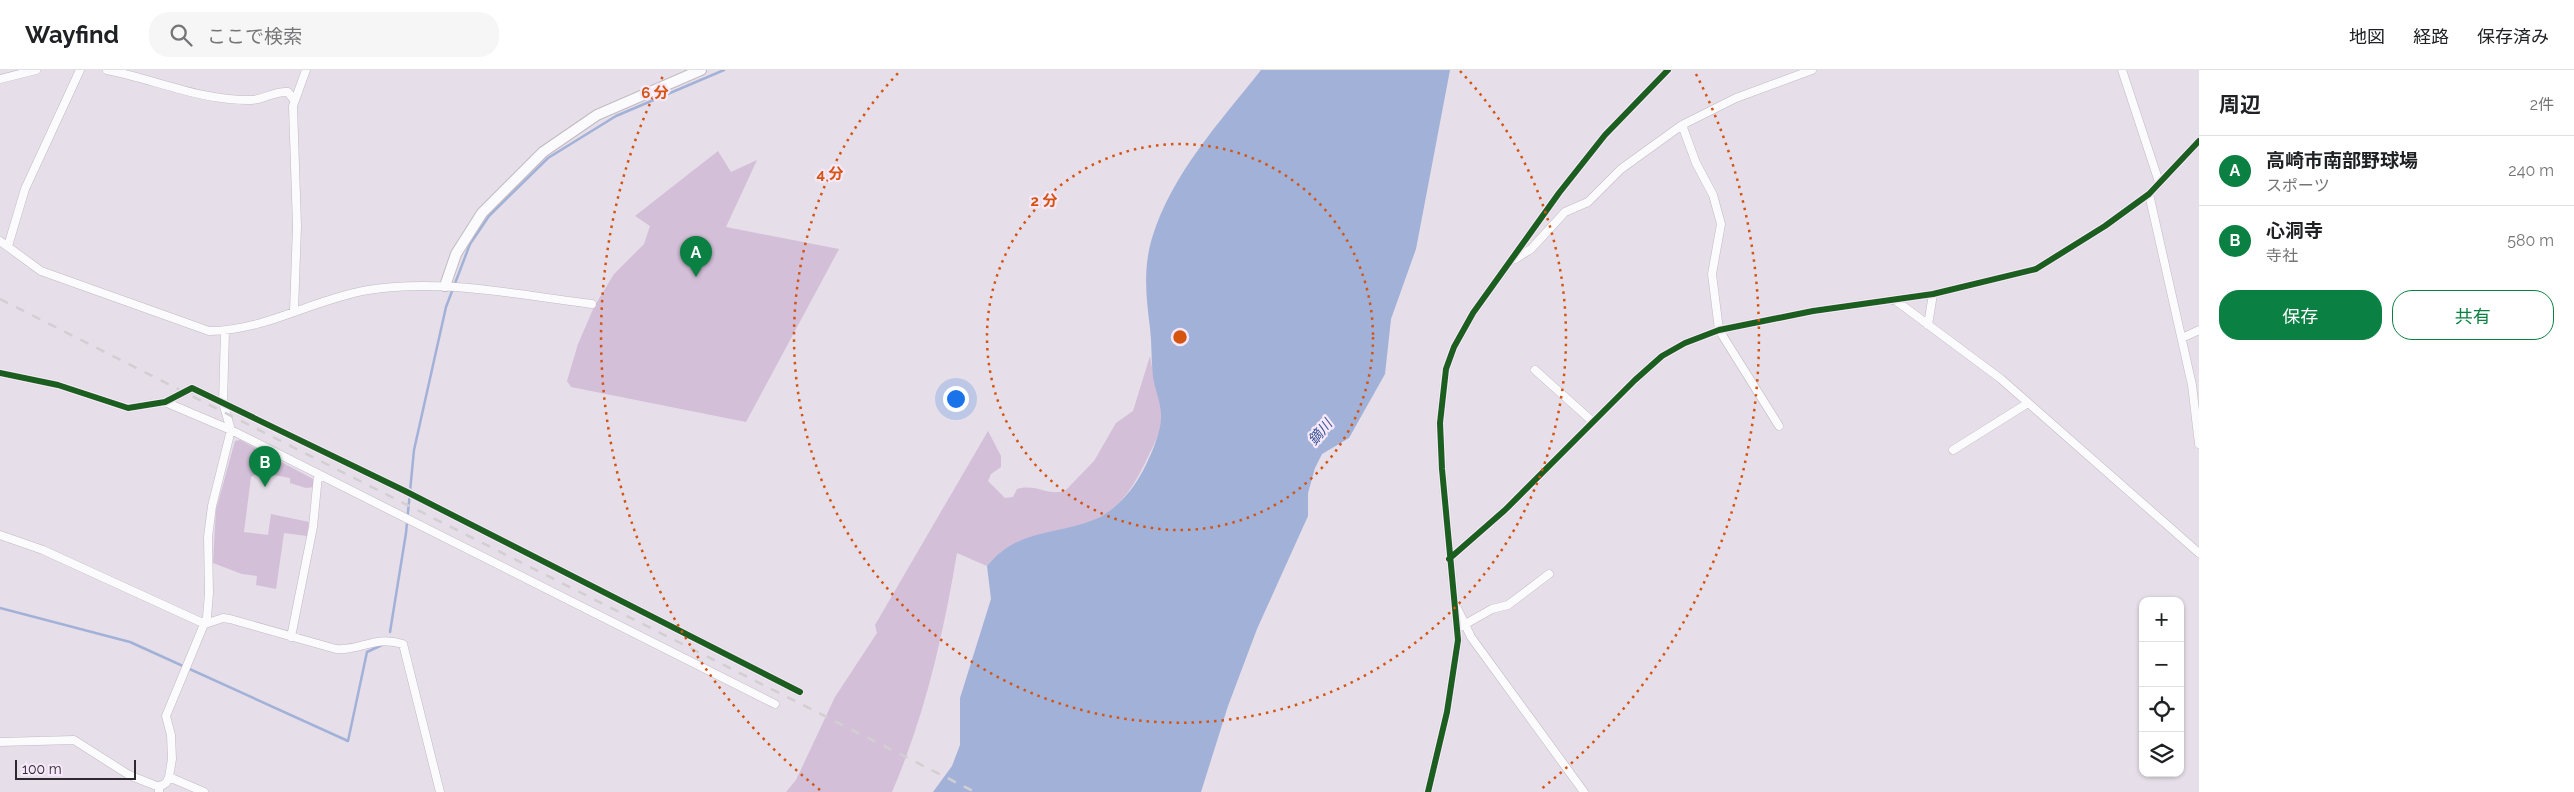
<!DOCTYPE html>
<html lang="ja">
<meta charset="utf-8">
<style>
:root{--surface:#fff;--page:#f6f6f6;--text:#202124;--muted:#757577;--line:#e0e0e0;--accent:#0b8043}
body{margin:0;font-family:Raleway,"Noto Sans JP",sans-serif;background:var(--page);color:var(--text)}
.controls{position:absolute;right:15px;bottom:15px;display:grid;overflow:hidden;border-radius:10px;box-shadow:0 1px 4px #0004}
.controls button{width:45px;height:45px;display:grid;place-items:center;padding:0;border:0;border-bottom:1px solid var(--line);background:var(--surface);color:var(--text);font:25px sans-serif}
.scale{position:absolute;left:15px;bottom:12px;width:121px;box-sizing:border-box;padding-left:5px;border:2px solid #2e292f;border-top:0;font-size:14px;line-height:18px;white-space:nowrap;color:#2e292f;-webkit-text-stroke:4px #f6e8f9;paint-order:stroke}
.you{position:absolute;left:955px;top:328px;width:18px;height:18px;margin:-12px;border:4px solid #fff;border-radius:50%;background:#1a73e8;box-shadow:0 0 0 8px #1a73e833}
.badge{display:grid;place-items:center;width:32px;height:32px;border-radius:50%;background:var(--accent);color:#fff;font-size:16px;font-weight:700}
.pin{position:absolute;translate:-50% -41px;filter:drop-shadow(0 1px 2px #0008)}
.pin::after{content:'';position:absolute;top:26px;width:18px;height:15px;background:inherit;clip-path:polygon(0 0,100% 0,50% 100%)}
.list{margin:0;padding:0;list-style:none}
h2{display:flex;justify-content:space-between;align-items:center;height:65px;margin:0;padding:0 20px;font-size:21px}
h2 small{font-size:16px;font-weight:400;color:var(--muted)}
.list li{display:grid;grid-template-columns:32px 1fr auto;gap:15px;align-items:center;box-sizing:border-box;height:70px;padding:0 20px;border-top:1px solid var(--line)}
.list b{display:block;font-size:19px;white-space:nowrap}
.list p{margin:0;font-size:16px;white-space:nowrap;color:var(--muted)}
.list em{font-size:16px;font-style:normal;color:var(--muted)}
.actions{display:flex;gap:10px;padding:15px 20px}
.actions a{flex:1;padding:11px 0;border:1px solid var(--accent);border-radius:20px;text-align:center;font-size:18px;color:var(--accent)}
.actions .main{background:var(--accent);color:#fff}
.icon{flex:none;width:28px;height:28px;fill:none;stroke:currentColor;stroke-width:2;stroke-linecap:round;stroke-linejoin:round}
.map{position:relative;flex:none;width:2199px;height:722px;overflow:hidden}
header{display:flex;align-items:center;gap:30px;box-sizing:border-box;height:70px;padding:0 25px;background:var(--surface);border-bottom:1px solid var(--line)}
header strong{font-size:24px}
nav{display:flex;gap:28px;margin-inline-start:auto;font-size:18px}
.search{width:350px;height:45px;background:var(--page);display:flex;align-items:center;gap:12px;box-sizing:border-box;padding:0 18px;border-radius:20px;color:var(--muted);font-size:19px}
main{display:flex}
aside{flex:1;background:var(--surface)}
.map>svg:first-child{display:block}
.green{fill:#d3bfd8}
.water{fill:#a2b1d8}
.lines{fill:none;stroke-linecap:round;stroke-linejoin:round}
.stream{stroke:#a2b1d8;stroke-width:2.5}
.minor-casing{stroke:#c0bac2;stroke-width:9}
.tertiary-casing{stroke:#c0bac2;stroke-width:12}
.minor{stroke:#fbfafc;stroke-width:8}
.tertiary{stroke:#fbfafc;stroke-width:10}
.rail{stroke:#d2cfd2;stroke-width:2.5;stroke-dasharray:9 9;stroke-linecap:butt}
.cycleway-casing{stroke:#f6e8f9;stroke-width:9}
.cycleway{stroke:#1b5e20;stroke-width:6}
.ring{fill:none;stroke:#d55410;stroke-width:2.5;stroke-dasharray:2.5 5}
.labels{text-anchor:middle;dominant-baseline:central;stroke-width:4.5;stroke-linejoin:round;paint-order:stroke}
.water-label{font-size:14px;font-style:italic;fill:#365392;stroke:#f6e8f9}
.centre{fill:#d55410;stroke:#f6e8f9;stroke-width:2.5}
.ring-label{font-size:15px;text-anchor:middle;font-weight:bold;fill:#d55410;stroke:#f6e8f9;stroke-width:4.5;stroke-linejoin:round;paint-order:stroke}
</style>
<header>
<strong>Wayfind</strong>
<div class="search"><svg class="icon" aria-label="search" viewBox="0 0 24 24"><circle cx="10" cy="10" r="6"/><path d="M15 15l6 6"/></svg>ここで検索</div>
<nav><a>地図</a><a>経路</a><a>保存済み</a></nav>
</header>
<main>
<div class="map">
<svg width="2199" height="722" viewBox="0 0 2199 722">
<rect width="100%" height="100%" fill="#e6dee8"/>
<path class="green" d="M 718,81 L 731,102 L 757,90 L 726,157 L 839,179 L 746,352 L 571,317 L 567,311 L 578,274 L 594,237 L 614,204 L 644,174 L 650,156 L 635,146 Z
M 1150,286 C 1153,306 1161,327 1162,346 C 1162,361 1153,376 1147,389 C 1136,412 1121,438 1097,449 C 1056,468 1019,457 987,496 L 957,483 C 943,566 925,645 892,722 L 786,722 L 796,710 L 835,627 L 877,563 L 875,555 L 988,361 L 1001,386 L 1001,397 L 991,404 L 988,411 L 1005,428 L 1013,427 L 1017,419 C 1038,413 1045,426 1065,421 L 1094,391 L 1116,353 L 1133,341 Z
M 240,370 L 315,410 L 314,417 L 306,418 L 290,413 L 290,408 L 258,402 L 251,407 L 244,462 L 268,465 L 271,444 L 309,452 L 307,466 L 284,463 L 276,519 L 256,515 L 257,506 L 242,504 L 213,493 L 216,440 L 235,371 Z"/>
<path class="water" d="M 1261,0 L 1450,0 L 1416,179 L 1391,249 L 1385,304 L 1349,368 L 1322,384 L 1315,398 L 1308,423 L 1308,446 L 1257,559 L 1228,636 L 1201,722 L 933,722 L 952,696 L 960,675 L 960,628 L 991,529 L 987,496 C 1018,458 1055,466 1096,449 C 1111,443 1126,427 1135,414 C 1145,400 1161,365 1161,348 C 1162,335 1155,320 1153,307 C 1151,290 1152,274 1150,258 C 1146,227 1143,198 1152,168 C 1172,103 1220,52 1261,0 Z"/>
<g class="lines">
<path class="stream" d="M 0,538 L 130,572 L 348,671 L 367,582 L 382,575
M 390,562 L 406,463 L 414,380 L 446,237 L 470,174 L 489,146 L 548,88 L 616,46 L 724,0"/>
<defs>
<path id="minor" d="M 107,0 C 154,9 201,31 251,30 C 264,30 273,21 288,22 L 294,30
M 2122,0 L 2159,112
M 0,9 L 36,0
M 1682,55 L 1696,93 L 1713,125 L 1721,154 L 1712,204 L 1719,260 L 1779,356
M 2149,124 L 2192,315 L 2199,374
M 0,171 L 41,201 L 209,261 C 264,261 314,229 368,220 C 441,208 518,225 592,234
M 8,176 L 25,119 L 80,0
M 1515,189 L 1531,179 L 1565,142 L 1588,132 L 1621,99 L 1682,55 L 1736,28 L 1812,0
M 1895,230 L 2001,309 L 2199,483
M 294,241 L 297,156 L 293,36 L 306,0
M 1928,255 L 1933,224
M 2182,268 L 2199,260
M 1535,300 L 1593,352
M 0,303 L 58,315 L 128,338 L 165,332 L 192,318 L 405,421 L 800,622
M 165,332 L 231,360 L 775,634
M 1953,380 L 2028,333
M 0,465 L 43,480 L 205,554 L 223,548 L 230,549 L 336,579 C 362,581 373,565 403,574 L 440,722
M 1449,489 L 1505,440 L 1635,310 L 1662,286 L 1685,273 L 1719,260 L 1813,241 L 1933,224 L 2036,199 L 2105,156 L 2149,124 L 2199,71
M 1458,540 L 1471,567 L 1584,722
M 1462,556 L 1492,539 L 1508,535 L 1549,504
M 291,567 L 313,457 L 318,405
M 0,672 L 74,670 L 129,705 L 159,717
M 169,707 L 204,722
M 159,722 L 159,717 L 166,713 L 169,707 L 172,689 L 171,665 L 166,646 L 207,547 L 209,523 L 208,467 L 212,436 L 231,360 L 223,333 L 225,261
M 1428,722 L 1447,642 L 1458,570 L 1442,399 L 1440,353 L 1446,299 L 1454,277 L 1473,243 L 1559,123 L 1605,65 L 1668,0"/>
<path id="tertiary" d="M 445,216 L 456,184 L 482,143 L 543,82 L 597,45 L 701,0"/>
</defs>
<use href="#minor" class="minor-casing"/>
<use href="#tertiary" class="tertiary-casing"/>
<use href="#minor" class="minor"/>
<use href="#tertiary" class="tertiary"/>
<path class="rail" d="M 0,229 L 975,722"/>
<defs>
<path id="cycleway" d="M 0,303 L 58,315 L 128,338 L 165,332 L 192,318 L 405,421 L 800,622
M 1449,489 L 1505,440 L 1635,310 L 1662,286 L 1685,273 L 1719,260 L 1813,241 L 1933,224 L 2036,199 L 2105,156 L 2149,124 L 2199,71
M 1428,722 L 1447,642 L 1458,570 L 1442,399 L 1440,353 L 1446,299 L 1454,277 L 1473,243 L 1559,123 L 1605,65 L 1668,0"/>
</defs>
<use href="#cycleway" class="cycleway-casing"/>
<use href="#cycleway" class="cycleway"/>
</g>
<g class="ring">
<circle cx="1180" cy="267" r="193"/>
<path d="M1460 1A386 386 0 1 1 900 1"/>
<path d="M820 720A579 579 0 0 1 664 4M1696 4A579 579 0 0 1 1540 720"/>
</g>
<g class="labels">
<g class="water-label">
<text transform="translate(1320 362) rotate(-51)">鏑川</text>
</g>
</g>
<circle cx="1180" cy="267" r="8" class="centre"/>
<g class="ring-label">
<text x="655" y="28">6 分</text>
<text x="830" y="109">4 分</text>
<text x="1044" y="136">2 分</text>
</g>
</svg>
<div class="controls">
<button>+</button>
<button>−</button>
<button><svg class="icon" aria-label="locate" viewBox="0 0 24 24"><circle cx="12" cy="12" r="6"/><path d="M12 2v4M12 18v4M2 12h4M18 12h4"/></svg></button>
<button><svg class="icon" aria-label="layers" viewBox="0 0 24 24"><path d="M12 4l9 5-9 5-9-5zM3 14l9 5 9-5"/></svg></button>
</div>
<div class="scale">100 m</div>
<div class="you"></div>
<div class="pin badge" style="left:696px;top:207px">A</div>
<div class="pin badge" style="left:265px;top:417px">B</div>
</div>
<aside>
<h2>周辺<small>2件</small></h2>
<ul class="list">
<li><span class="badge">A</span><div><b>高崎市南部野球場</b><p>スポーツ</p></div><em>240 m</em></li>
<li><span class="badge">B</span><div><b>心洞寺</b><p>寺社</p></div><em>580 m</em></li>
</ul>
<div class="actions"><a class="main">保存</a><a>共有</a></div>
</aside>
</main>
